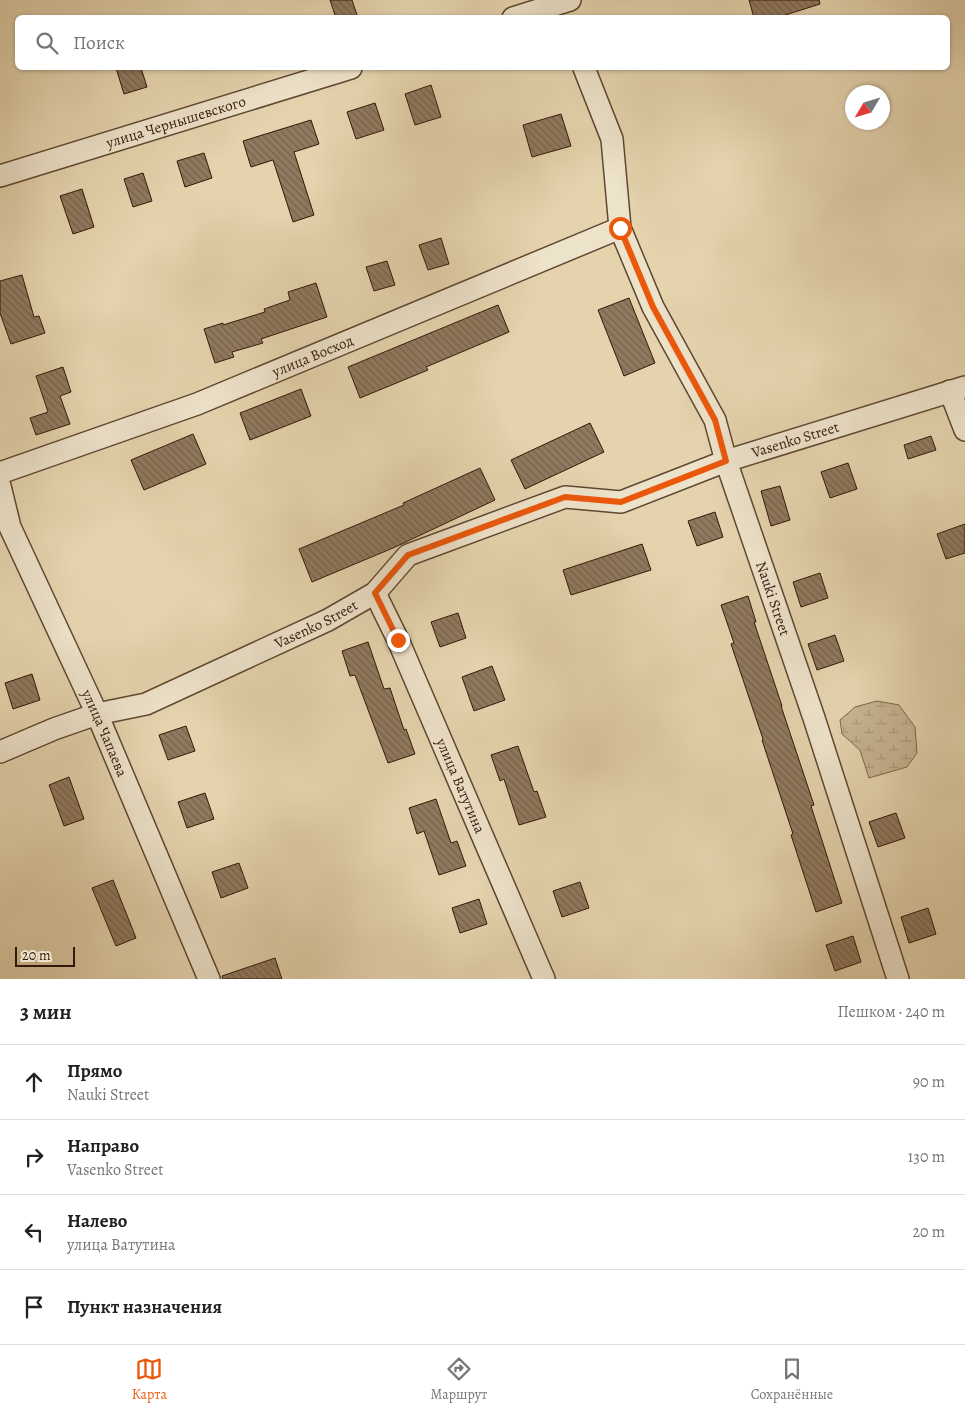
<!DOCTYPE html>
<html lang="ru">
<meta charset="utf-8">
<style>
:root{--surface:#fff;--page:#f6f6f6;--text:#222;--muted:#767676;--line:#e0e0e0;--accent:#ea580c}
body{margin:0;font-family:Alegreya,serif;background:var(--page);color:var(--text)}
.compass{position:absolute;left:845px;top:85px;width:45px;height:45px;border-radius:50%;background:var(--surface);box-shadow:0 1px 4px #0004;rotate:232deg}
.scale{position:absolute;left:15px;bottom:12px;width:60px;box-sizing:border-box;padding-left:5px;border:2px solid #341809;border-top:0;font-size:14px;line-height:18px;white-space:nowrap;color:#341809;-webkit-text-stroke:4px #ede2ca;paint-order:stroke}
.stop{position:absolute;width:15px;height:15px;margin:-11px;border:4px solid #ea580c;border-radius:50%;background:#fff}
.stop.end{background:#ea580c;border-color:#fff;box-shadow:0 1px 5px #0008}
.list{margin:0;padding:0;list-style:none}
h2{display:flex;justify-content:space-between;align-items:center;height:65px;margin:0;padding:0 20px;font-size:21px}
h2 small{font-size:16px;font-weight:400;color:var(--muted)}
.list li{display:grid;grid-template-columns:32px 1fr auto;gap:15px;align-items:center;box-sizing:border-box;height:75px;padding:0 20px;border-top:1px solid var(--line)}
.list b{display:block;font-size:19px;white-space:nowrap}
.list p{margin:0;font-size:16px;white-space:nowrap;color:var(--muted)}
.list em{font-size:16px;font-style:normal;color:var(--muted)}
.icon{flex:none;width:28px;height:28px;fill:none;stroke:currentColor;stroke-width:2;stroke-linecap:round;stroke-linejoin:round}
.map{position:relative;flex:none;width:965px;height:979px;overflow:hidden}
.search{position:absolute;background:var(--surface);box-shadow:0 1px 4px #0004;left:15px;right:15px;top:15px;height:55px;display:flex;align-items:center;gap:12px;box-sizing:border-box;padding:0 18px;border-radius:8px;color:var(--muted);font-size:19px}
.sheet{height:365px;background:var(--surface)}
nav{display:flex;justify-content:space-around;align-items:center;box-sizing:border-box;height:70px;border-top:1px solid var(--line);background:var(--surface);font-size:14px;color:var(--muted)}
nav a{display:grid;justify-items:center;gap:2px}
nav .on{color:var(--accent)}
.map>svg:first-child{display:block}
.wetland{fill:url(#wetland-marsh);stroke:#7d664d}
.building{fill:url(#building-back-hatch);stroke:#341809}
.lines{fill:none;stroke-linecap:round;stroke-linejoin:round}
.minor-casing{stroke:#604732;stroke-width:24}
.minor{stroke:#ede2ca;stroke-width:21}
.route{stroke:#ea580c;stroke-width:6}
.labels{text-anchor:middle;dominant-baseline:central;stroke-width:4;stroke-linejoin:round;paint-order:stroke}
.street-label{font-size:15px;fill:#341809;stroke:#ede2ca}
</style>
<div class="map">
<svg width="965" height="979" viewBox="0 0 965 979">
<defs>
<pattern id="wetland-marsh" width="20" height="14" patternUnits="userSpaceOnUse" patternTransform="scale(1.25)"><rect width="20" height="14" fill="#c6b391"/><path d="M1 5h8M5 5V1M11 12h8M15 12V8" fill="none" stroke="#ab997c"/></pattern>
<pattern id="building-back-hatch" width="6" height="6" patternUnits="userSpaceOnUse" patternTransform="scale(1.25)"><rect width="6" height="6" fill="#90795e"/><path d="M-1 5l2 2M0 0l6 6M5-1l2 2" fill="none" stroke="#76624c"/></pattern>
</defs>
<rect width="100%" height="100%" fill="#e4d3ad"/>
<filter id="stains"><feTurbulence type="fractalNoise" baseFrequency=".004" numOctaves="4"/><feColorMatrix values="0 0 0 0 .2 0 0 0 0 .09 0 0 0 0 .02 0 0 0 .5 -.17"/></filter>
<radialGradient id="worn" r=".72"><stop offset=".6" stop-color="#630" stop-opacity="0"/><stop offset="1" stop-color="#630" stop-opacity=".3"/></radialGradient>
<path class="wetland" d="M 877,701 L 899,705 L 915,727 L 917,753 L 907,767 L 869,778 L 860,750 L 842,734 L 840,720 L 855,707 Z"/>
<path class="building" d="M 330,0 L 352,0 L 358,18 L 336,18 Z
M 749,0 L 819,0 L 820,4 L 776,18 L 754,18 Z
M 116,68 L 141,68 L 147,87 L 124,94 Z
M 431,85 L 441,117 L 415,125 L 405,94 Z
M 375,103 L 384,130 L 356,139 L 347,112 Z
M 561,114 L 571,146 L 532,157 L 523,125 Z
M 311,120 L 319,144 L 294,152 L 314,215 L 293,222 L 273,160 L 251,167 L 243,141 Z
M 204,153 L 212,178 L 185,187 L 177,161 Z
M 143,173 L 152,201 L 133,207 L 124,179 Z
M 82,189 L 94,227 L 73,234 L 60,196 Z
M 441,238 L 449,264 L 428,270 L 419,245 Z
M 387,261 L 395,285 L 374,291 L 366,267 Z
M 22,275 L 34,317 L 39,316 L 45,333 L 11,344 L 0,313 L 0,281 Z
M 316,283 L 327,317 L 261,339 L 263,343 L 232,352 L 234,357 L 215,363 L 204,329 L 223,323 L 223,325 L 265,312 L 264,309 L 290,300 L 288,292 Z
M 629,298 L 655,363 L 624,376 L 598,310 Z
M 498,305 L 509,332 L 426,367 L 428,370 L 360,398 L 348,367 Z
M 63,367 L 71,392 L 60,396 L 70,424 L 36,435 L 30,418 L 48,412 L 36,376 Z
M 301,389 L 311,416 L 250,440 L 240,413 Z
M 590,423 L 604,452 L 525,489 L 511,460 Z
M 193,434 L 206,464 L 144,490 L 131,460 Z
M 931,436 L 936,450 L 908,459 L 904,445 Z
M 848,463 L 857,489 L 830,498 L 821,472 Z
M 480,468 L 495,500 L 393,548 L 312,582 L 299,549 L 404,505 L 403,503 Z
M 780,486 L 790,520 L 771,526 L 761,491 Z
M 715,512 L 723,537 L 697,546 L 688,521 Z
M 965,524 L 965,553 L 946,559 L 937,534 Z
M 642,544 L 651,570 L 571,595 L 563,570 Z
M 820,573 L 828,598 L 801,607 L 793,582 Z
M 748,596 L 756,622 L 754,622 L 782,706 L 781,706 L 814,805 L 811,806 L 842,903 L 816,912 L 791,835 L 793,834 L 762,740 L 763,739 L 731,644 L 734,643 L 721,605 Z
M 458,613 L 466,638 L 440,647 L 431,622 Z
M 835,635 L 844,661 L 817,670 L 808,644 Z
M 368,642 L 384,689 L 390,688 L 404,730 L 406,729 L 415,754 L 388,763 L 355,675 L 350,676 L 342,651 Z
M 492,666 L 505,700 L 474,711 L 462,677 Z
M 32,674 L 40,700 L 13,709 L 5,683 Z
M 186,726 L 195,751 L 168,760 L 159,735 Z
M 518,746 L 534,792 L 537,791 L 546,817 L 519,825 L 504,779 L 500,781 L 491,755 Z
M 69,777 L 84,819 L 64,826 L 49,785 Z
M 205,793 L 214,819 L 187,828 L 178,802 Z
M 436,799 L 451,843 L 457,841 L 466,866 L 439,875 L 424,831 L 417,834 L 409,808 Z
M 896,813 L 905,838 L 878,847 L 869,822 Z
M 239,863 L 248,888 L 221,898 L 212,872 Z
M 113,880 L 136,938 L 116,946 L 92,888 Z
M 580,882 L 589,908 L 562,917 L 553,891 Z
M 479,899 L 487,924 L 460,933 L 452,908 Z
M 928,908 L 936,934 L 909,943 L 901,917 Z
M 853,936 L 861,962 L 835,971 L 826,945 Z
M 275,958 L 282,979 L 223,979 L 222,976 Z"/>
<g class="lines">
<defs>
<g id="minor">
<path d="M 513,18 L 570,0"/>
<path id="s1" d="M 584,68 L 612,139 L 620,228 L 653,307 L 715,420 L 726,461 L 814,718 L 898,979"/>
<path id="s2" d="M 0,176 L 351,68"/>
<path d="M 950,391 L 965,430"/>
<path id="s3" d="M 0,473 L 197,404 L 620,228"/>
<path id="s4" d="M 0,486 L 10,527 L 97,714 L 209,979"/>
<path id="s5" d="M 375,593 L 398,640 L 544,979"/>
<path id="s6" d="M 0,752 L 54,729 L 97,714 L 146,704 L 328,620 L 375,593 L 408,555 L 565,497 L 621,502 L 726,461 L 965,387"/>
</g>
</defs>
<use href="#minor" class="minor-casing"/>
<use href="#minor" class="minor"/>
</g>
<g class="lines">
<path class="route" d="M 398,640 L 375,593 L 408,555 L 565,497 L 621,502 L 726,461 L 715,420 L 653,307 L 620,228"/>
</g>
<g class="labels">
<g class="street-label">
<text stroke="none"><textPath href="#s2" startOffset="184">улица Чернышевского</textPath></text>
<text stroke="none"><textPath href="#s3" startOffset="334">улица Восход</textPath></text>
<text stroke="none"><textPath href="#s6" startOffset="868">Vasenko Street</textPath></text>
<text stroke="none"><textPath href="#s1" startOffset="568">Nauki Street</textPath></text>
<text stroke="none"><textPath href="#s6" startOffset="342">Vasenko Street</textPath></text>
<text stroke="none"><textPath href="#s4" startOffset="269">улица Чапаева</textPath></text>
<text stroke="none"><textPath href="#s5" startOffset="211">улица Ватутина</textPath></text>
</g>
</g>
<rect width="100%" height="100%" filter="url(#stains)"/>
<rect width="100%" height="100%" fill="url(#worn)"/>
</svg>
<svg class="compass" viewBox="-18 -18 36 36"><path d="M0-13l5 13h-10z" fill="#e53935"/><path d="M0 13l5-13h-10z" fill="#767676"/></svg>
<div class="scale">20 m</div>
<div class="stop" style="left:620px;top:228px"></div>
<div class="stop end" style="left:398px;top:640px"></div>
<div class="search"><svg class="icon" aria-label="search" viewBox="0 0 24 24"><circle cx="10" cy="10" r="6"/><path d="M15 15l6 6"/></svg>Поиск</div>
</div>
<section class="sheet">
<h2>3 мин<small>Пешком · 240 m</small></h2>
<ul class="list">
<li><svg class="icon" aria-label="ahead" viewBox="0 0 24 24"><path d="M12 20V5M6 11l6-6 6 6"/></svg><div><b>Прямо</b><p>Nauki Street</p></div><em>90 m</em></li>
<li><svg class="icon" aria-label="right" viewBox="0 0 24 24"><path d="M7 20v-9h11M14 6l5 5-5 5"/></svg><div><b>Направо</b><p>Vasenko Street</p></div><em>130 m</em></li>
<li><svg class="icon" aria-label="left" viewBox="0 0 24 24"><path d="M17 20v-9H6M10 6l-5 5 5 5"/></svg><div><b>Налево</b><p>улица Ватутина</p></div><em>20 m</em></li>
<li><svg class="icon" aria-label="arrive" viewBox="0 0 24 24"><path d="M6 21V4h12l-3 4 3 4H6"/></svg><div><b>Пункт назначения</b></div></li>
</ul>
</section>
<nav>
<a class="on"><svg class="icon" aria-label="map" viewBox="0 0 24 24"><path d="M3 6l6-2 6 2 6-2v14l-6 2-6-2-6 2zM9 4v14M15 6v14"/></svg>Карта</a>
<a><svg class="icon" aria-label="directions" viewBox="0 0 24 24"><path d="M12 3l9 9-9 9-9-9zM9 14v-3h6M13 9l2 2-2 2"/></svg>Маршрут</a>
<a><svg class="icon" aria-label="saved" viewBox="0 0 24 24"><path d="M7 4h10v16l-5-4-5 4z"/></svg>Сохранённые</a>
</nav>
